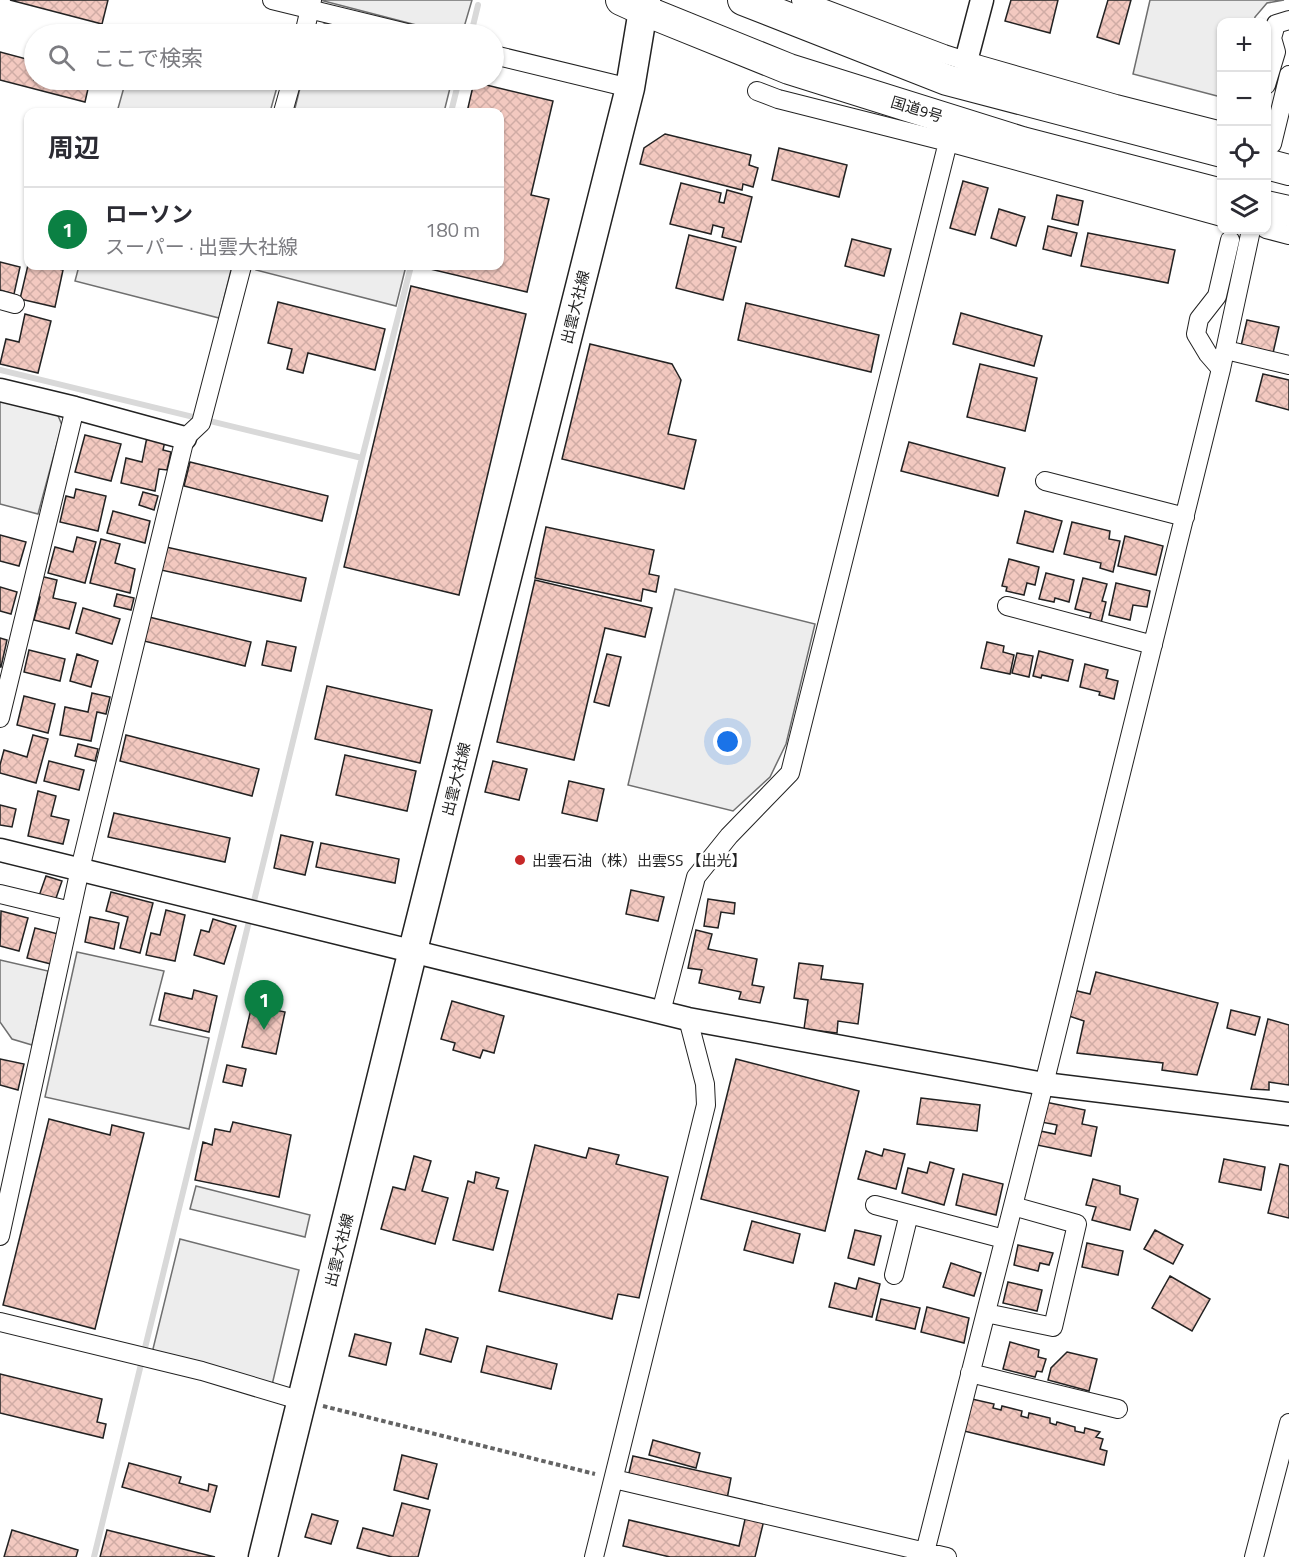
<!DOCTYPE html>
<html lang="ja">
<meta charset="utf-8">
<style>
:root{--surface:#fff;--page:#f2f2f3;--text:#2b2b33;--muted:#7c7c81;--line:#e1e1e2;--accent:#0b8043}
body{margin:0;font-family:"Titillium Web","Noto Sans JP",sans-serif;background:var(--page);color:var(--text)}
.controls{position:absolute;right:18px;top:18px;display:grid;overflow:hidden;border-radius:12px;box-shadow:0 2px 4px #0004}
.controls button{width:54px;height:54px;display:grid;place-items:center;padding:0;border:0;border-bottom:2px solid var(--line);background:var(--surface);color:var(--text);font:30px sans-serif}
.you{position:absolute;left:728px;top:742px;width:21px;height:21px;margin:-15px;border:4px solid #fff;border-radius:50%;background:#1a73e8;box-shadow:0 0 0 9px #1a73e833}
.badge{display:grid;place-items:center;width:39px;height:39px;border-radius:50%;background:var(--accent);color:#fff;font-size:20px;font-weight:700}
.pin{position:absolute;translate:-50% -50px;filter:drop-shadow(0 2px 3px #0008)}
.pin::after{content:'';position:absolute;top:32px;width:21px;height:18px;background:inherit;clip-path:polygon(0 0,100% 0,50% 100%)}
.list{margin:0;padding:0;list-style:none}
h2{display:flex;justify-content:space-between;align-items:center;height:78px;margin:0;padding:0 24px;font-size:26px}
h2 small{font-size:20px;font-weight:400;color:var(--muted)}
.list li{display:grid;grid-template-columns:39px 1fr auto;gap:18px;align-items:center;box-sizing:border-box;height:84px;padding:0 24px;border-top:2px solid var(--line)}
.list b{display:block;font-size:22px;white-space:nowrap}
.list p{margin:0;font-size:20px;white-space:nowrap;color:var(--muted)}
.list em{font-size:20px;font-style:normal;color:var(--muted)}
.icon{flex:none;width:33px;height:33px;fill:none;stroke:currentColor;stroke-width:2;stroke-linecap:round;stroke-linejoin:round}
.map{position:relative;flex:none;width:1289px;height:1557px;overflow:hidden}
.search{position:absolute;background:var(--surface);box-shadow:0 2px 4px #0004;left:24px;top:24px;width:480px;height:66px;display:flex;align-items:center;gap:15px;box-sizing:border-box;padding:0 21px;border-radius:33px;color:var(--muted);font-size:22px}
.panel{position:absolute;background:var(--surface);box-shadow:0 2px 4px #0004;left:24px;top:108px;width:480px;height:162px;border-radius:12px}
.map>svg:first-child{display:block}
.green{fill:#eee;stroke:#6f6f6f;stroke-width:1.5}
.parking{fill:#ededed;stroke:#6f6f6f;stroke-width:1.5}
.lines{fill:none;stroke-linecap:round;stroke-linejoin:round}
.stream{stroke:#d9d9d9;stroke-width:6}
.building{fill:url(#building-cross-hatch);stroke:#222;stroke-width:1.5}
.minor-casing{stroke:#222;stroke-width:20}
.tertiary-casing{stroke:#222;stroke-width:25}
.primary-casing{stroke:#222;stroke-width:31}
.trunk-casing{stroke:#222;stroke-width:32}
.path{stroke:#646464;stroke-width:4;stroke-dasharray:4.5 3;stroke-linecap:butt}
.minor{stroke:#fff;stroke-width:18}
.tertiary{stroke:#fff;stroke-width:22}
.primary{stroke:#fff;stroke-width:28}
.trunk{stroke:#fff;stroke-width:30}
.poi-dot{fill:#c62828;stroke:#fff;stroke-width:2}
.labels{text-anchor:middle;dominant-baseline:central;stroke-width:4.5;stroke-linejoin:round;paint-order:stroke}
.street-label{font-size:15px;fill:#222;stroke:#fff}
.poi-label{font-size:15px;fill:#222;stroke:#fff;text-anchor:start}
</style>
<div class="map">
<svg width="1289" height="1557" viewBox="0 0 1289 1557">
<defs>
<pattern id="building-cross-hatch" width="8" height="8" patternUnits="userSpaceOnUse" patternTransform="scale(1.5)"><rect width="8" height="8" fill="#f3c9c0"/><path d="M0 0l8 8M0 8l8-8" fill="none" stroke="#d0aca5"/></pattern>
</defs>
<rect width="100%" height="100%" fill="#fff"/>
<path class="green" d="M 0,399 L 56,411 L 62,425 L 38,514 L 0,504 Z"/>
<path class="parking" d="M 320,0 L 472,0 L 462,34 L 451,34 Z
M 1150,0 L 1284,0 L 1267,3 L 1255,17 L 1254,22 L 1222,22 L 1221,97 L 1133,74 Z
M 326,23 L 367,34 L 313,34 L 314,29 Z
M 126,80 L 279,80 L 270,112 L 117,112 Z
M 302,80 L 452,80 L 444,112 L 294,112 Z
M 79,266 L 232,266 L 219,318 L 75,281 Z
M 257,266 L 406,266 L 396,306 L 256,270 Z
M 675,589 L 815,624 L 786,744 L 770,777 L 733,811 L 628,785 Z
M 77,952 L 164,971 L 150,1025 L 209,1038 L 189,1129 L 45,1097 Z
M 0,960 L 48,971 L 32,1045 L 12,1039 L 0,1022 Z
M 196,1186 L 310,1215 L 305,1237 L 190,1209 Z
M 180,1239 L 299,1270 L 272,1385 L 152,1353 Z"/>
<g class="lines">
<path class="stream" d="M 471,34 L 478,5
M 451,112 L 459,80
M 0,370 L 362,458
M 94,1557 L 362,458 L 411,266"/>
</g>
<path class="building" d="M 10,0 L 108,0 L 102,24 Z
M 1011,0 L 1058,0 L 1050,33 L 1005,21 Z
M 1108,0 L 1131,0 L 1119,44 L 1097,37 Z
M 0,52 L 34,61 L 34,80 L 90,80 L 85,102 L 0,80 Z
M 474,82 L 553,101 L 531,195 L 549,199 L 527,292 L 430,269 L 431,266 L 500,266 L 500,112 L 467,112 Z
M 665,134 L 751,155 L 749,165 L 758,168 L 753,187 L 743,184 L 742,190 L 640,164 L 644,148 Z
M 779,148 L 847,165 L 839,197 L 772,180 Z
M 963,181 L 988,188 L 975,235 L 950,228 Z
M 681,183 L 721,193 L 719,202 L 724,203 L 727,190 L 752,197 L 741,242 L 722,237 L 724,228 L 713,225 L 711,234 L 670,224 Z
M 1057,195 L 1083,201 L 1078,225 L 1052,219 Z
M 999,209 L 1025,217 L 1016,246 L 991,238 Z
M 1048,226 L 1077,233 L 1071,256 L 1043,249 Z
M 1088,233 L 1175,250 L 1168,283 L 1081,266 Z
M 689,235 L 736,247 L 723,300 L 676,288 Z
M 852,239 L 891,249 L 884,276 L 845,266 Z
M 0,262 L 20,267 L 14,294 L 0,290 Z
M 28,265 L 45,266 L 63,270 L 55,307 L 20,299 Z
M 411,286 L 526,314 L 459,595 L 344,567 Z
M 278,302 L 385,329 L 375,370 L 308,353 L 303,373 L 287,369 L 292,349 L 268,343 Z
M 746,303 L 879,335 L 871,372 L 738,340 Z
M 961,313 L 1042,336 L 1034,366 L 953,344 Z
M 25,314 L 51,321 L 38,373 L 0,364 L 6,339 L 19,342 Z
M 1247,320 L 1279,327 L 1273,353 L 1241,346 Z
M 590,344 L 672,364 L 681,380 L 668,434 L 696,440 L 684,489 L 562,459 Z
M 980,364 L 1037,378 L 1025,431 L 967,417 Z
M 1263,374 L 1289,380 L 1289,410 L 1256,401 Z
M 85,435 L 121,444 L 111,481 L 75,472 Z
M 147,437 L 165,441 L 163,450 L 171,452 L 167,470 L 159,469 L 155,491 L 121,483 L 126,458 L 142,462 Z
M 909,442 L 1005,468 L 998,496 L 901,471 Z
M 190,462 L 328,496 L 322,521 L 184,486 Z
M 76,489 L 106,496 L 98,531 L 60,522 L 66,496 L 74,498 Z
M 143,492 L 158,496 L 154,510 L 139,505 Z
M 113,511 L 150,521 L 145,543 L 107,533 Z
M 1025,511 L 1062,521 L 1053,552 L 1017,543 Z
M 1072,522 L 1110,531 L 1109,539 L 1120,541 L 1113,572 L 1100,568 L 1101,563 L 1064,554 Z
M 546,527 L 654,550 L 649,574 L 659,576 L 656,592 L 643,589 L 641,601 L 535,578 Z
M 0,535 L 26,542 L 19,566 L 0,561 Z
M 1125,536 L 1163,546 L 1156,575 L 1118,566 Z
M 77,537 L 96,542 L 85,583 L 48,573 L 55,547 L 73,552 Z
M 101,539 L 120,544 L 115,563 L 135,569 L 130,593 L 90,583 Z
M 166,547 L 306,578 L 301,601 L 161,570 Z
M 1009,559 L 1039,567 L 1035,585 L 1027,583 L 1024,595 L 1006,591 L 1007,587 L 1002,586 Z
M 1046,573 L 1074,580 L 1069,602 L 1055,598 L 1054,602 L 1039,599 Z
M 40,576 L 57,580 L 53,598 L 76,603 L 69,629 L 34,620 L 40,597 L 35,596 Z
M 1083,578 L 1107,584 L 1102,601 L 1106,602 L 1101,623 L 1089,620 L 1091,613 L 1075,609 Z
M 535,580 L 652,608 L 645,637 L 605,628 L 574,760 L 497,742 Z
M 1116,583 L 1150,591 L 1147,607 L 1133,605 L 1130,620 L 1109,615 Z
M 0,587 L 17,592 L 11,614 L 0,611 Z
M 117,594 L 134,598 L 131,610 L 114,606 Z
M 83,608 L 120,619 L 112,644 L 76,633 Z
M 149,617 L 251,642 L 245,666 L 144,641 Z
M 0,638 L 7,640 L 1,667 L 0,667 Z
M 267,641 L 296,647 L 291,671 L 262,665 Z
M 987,642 L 1004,646 L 1003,652 L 1014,655 L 1010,674 L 981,668 Z
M 29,650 L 65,659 L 60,681 L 24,672 Z
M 1039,651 L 1073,660 L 1068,681 L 1042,675 L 1041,678 L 1033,676 Z
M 1017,653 L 1033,656 L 1029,677 L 1012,673 Z
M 77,654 L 98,661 L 91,687 L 70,681 Z
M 607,654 L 621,657 L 609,706 L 594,702 Z
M 1085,664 L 1108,670 L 1106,678 L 1118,681 L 1114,699 L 1099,695 L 1100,692 L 1080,687 Z
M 327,686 L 432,710 L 420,763 L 315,739 Z
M 92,693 L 110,697 L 106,714 L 97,712 L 91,741 L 60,735 L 65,707 L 88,712 Z
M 24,696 L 55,704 L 48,733 L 17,725 Z
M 33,735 L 48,739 L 36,783 L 0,773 L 0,765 L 4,750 L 27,757 Z
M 126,735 L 259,769 L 252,796 L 120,761 Z
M 78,744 L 98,749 L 95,761 L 75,756 Z
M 345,755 L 416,771 L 407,811 L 336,795 Z
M 49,761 L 84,770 L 79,790 L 44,781 Z
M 493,761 L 527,769 L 519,800 L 485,792 Z
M 569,781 L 604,789 L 597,821 L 562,813 Z
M 38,791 L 56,796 L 51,816 L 69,820 L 63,844 L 28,836 Z
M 0,805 L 16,809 L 12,827 L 0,825 Z
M 114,813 L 230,838 L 225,862 L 108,837 Z
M 281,835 L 313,842 L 305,875 L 274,868 Z
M 321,843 L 399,859 L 395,883 L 316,867 Z
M 46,876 L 62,881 L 55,901 L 39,896 Z
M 631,890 L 664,897 L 658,921 L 626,914 Z
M 111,892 L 153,903 L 140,953 L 120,948 L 128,917 L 106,911 Z
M 708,899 L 735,903 L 734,914 L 721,912 L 718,928 L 704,926 Z
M 166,910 L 185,915 L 175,961 L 146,955 L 151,933 L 160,935 Z
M 1,911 L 28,918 L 19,951 L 0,946 Z
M 90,917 L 119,923 L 114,949 L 85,942 Z
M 213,919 L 236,926 L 224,964 L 194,955 L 201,930 L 209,932 Z
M 35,928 L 58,934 L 51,964 L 27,958 Z
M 696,930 L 712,934 L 708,949 L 757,959 L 752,985 L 764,987 L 760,1003 L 739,999 L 741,992 L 699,983 L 702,970 L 688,968 Z
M 799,963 L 823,966 L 821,979 L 863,984 L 858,1024 L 838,1021 L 837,1033 L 804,1029 L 808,1000 L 794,998 Z
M 1096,972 L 1218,1003 L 1197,1075 L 1162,1070 L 1163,1063 L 1077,1053 L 1084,1021 L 1069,1016 L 1073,990 L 1090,994 Z
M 194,990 L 217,996 L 209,1032 L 159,1020 L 165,993 L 192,999 Z
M 452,1001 L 504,1016 L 494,1053 L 483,1050 L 480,1058 L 453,1050 L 455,1043 L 441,1039 Z
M 252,1005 L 285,1012 L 276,1054 L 242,1047 Z
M 1231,1010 L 1260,1017 L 1255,1035 L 1227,1028 Z
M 1268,1019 L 1289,1025 L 1289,1085 L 1269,1082 L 1269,1090 L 1251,1089 Z
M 0,1059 L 24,1064 L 18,1090 L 0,1085 Z
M 736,1059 L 859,1091 L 825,1231 L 701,1199 Z
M 227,1065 L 246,1069 L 242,1086 L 223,1082 Z
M 921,1098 L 980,1105 L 977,1131 L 917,1124 Z
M 1045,1102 L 1085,1110 L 1082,1124 L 1097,1127 L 1091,1156 L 1037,1145 L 1040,1131 L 1055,1134 L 1057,1125 L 1041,1122 Z
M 49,1119 L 110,1135 L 112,1125 L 144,1133 L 95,1329 L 3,1305 Z
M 233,1122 L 291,1135 L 279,1197 L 195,1180 L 203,1142 L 212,1145 L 215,1129 L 230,1132 Z
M 535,1145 L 586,1158 L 589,1148 L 619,1155 L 616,1164 L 668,1177 L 639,1298 L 618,1294 L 612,1319 L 499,1291 Z
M 884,1149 L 905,1154 L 896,1189 L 858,1179 L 866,1151 L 882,1156 Z
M 414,1156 L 431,1161 L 422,1191 L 448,1198 L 435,1244 L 381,1229 L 393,1187 L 405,1190 Z
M 1224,1159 L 1265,1167 L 1261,1190 L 1219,1182 Z
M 930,1162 L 954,1169 L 944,1205 L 902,1193 L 908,1168 L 927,1173 Z
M 1280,1164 L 1289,1166 L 1289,1218 L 1268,1213 Z
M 476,1172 L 499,1178 L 496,1188 L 508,1191 L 493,1250 L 453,1240 L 468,1181 L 474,1183 Z
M 963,1174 L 1003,1184 L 996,1215 L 956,1205 Z
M 1093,1179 L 1120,1186 L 1120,1194 L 1138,1199 L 1130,1230 L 1092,1220 L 1096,1207 L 1086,1205 Z
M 752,1221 L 800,1234 L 793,1263 L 744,1250 Z
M 855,1230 L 881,1236 L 874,1265 L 848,1258 Z
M 1155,1230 L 1183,1245 L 1173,1264 L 1144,1249 Z
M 1087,1243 L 1123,1251 L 1118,1275 L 1082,1267 Z
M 1018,1245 L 1053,1253 L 1049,1265 L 1040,1263 L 1038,1271 L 1014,1265 Z
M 951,1263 L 981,1273 L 974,1296 L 943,1287 Z
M 1170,1276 L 1210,1299 L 1192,1331 L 1152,1308 Z
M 859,1278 L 880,1284 L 872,1317 L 829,1307 L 835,1283 L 856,1289 Z
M 1008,1282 L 1042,1290 L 1037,1311 L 1003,1303 Z
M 881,1299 L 920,1308 L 915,1329 L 876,1320 Z
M 927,1307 L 969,1318 L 964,1343 L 921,1332 Z
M 426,1329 L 458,1338 L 451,1362 L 420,1354 Z
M 355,1334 L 391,1343 L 386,1365 L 349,1356 Z
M 1010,1342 L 1039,1350 L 1038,1357 L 1046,1359 L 1042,1372 L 1037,1371 L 1035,1377 L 1003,1369 Z
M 487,1346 L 557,1364 L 551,1389 L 481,1372 Z
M 1067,1352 L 1097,1359 L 1089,1391 L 1048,1380 L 1051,1368 Z
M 0,1374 L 102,1399 L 97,1422 L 106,1424 L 103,1438 L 0,1413 Z
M 972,1399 L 994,1404 L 993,1408 L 1001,1410 L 1002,1406 L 1022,1411 L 1021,1416 L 1028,1418 L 1029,1413 L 1050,1418 L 1050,1423 L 1056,1425 L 1057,1422 L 1075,1427 L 1075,1431 L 1084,1433 L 1085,1428 L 1100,1432 L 1096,1437 L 1103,1439 L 1100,1449 L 1107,1451 L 1104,1465 L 964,1431 Z
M 653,1440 L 700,1453 L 696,1468 L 649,1455 Z
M 402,1455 L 437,1464 L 428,1499 L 394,1490 Z
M 633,1456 L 731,1478 L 727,1499 L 628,1477 Z
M 129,1463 L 181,1477 L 179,1483 L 208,1491 L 209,1484 L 217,1486 L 210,1512 L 122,1487 Z
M 402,1503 L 430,1510 L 418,1557 L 392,1557 L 357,1548 L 363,1528 L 393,1536 Z
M 312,1514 L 338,1521 L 331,1544 L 305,1537 Z
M 746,1515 L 764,1520 L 755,1557 L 670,1557 L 623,1546 L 629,1520 L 739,1546 Z
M 12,1530 L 78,1550 L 76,1557 L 4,1557 Z
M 107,1530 L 215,1557 L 100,1557 Z"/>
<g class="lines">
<defs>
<path id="minor" d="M 272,0 L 411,34
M 801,0 L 944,54 L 966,61 L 1116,104 L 1222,131
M 304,34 L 312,0
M 494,55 L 630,88
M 1266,85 L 1276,52 L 1272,38 L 1276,24 L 1289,20
M 757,91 L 778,99 L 948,142 L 1222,217
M 283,112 L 292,80
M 1272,144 L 1289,75
M 1266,229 L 1289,235
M 0,300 L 15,304
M 1226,350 L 1289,365
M 1221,369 L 1208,354 L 1196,334 L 1199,319 L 1217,296 L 1230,240
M 1045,481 L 1185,517
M 1007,606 L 1153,645
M 0,718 L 75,408
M 0,894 L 71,911
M 661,1012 L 696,877 L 729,836 L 790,773 L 948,142
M 875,1205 L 1004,1239
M 0,1236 L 80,869 L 185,438 L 201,423 L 242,266
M 894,1275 L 909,1214
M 986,1313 L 1053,1327 L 1077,1224 L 1013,1206
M 0,1322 L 202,1371 L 302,1401
M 970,1373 L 1118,1409
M 614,1479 L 947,1557
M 925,1552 L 1044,1084 L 1221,369 L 1251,230
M 594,1557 L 706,1105 L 705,1084 L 688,1019
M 1254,1557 L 1289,1423"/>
<path id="tertiary" d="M 966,61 L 982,0
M 0,390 L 75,408 L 185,438
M 0,850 L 688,1019 L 1044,1084 L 1289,1114"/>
<path id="primary" d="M 263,1557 L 413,950 L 630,88 L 643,10 L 646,0"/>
<path id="trunk" d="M 621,0 L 643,10 L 789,69 L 1022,142 L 1222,194
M 743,0 L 947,80 L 1222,152
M 1266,164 L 1289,170
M 1266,206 L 1289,211"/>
</defs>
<use href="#minor" class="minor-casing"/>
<use href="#tertiary" class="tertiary-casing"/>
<use href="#primary" class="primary-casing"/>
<use href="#trunk" class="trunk-casing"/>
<path class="path" d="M 323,1406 L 595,1474"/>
<use href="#minor" class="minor"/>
<use href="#tertiary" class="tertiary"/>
<use href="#primary" class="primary"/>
<use href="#trunk" class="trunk"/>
</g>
<circle class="poi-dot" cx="520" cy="860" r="6"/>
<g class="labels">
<g class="street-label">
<text transform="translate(917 109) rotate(17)">国道9号</text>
<text transform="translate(575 307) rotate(-76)">出雲大社線</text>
<text transform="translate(456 779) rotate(-76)">出雲大社線</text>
<text transform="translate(339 1250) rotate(-76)">出雲大社線</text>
</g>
<g class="poi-label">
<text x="532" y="860">出雲石油（株）出雲SS 【出光】</text>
</g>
</g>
</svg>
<div class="controls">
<button>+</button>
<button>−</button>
<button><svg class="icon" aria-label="locate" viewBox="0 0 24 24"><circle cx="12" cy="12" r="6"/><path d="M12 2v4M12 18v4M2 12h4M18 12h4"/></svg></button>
<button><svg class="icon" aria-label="layers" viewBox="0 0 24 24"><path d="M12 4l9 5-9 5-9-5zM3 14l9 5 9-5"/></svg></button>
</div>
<div class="you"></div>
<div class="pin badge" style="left:264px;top:1030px">1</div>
<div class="search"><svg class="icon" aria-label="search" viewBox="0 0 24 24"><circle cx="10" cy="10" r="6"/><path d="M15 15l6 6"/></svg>ここで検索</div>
<section class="panel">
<h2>周辺<small></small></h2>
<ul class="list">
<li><span class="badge">1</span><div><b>ローソン</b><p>スーパー · 出雲大社線</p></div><em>180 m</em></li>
</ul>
</section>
</div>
